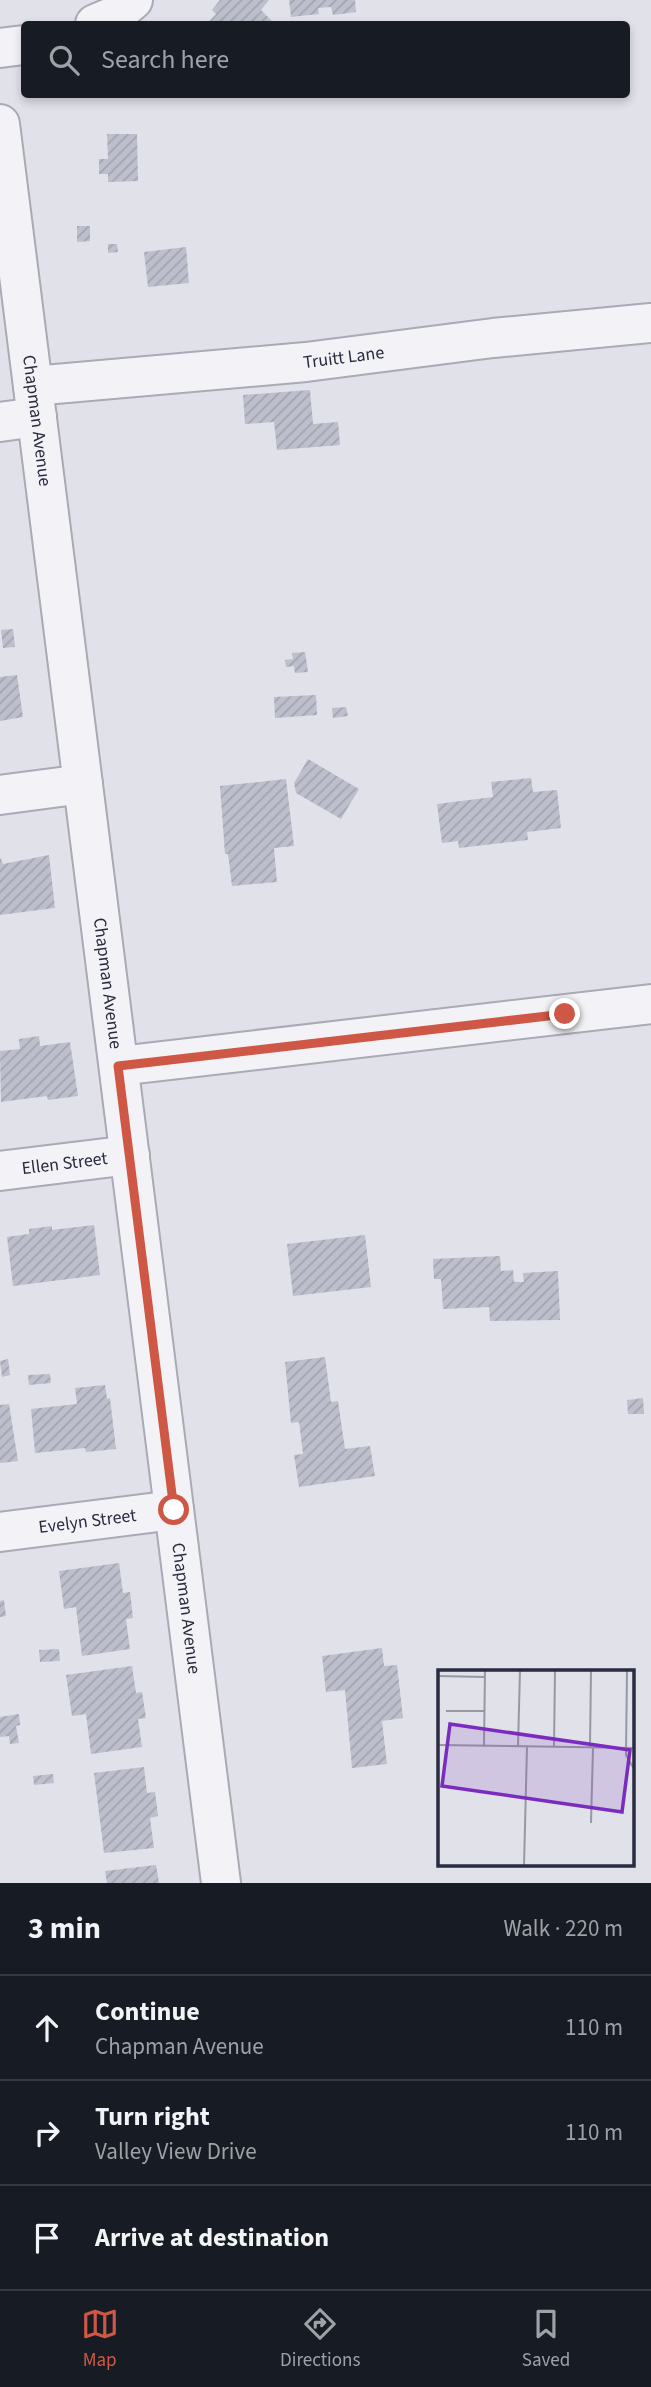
<!DOCTYPE html>
<meta charset="utf-8">
<style>
:root{--surface:#171b24;--page:#20242c;--text:#f1f3f6;--muted:#9ea1a6;--line:#363941;--accent:#ce5845}
body{margin:0;font-family:"Source Sans 3",sans-serif;background:var(--page);color:var(--text)}
.stop{position:absolute;width:21px;height:21px;margin:-16px;border:5px solid #ce5845;border-radius:50%;background:#fff}
.stop.end{background:#ce5845;border-color:#fff;box-shadow:0 2px 7px #0008}
.list{margin:0;padding:0;list-style:none}
h2{display:flex;justify-content:space-between;align-items:center;height:91px;margin:0;padding:0 28px;font-size:30px}
h2 small{font-size:23px;font-weight:400;color:var(--muted)}
.list li{display:grid;grid-template-columns:46px 1fr auto;gap:21px;align-items:center;box-sizing:border-box;height:105px;padding:0 28px;border-top:2px solid var(--line)}
.list b{display:block;font-size:26px;white-space:nowrap}
.list p{margin:0;font-size:23px;white-space:nowrap;color:var(--muted)}
.list em{font-size:23px;font-style:normal;color:var(--muted)}
.icon{flex:none;width:38px;height:38px;fill:none;stroke:currentColor;stroke-width:2;stroke-linecap:round;stroke-linejoin:round}
.map{position:relative;flex:none;width:651px;height:1883px;overflow:hidden}
.search{position:absolute;background:var(--surface);box-shadow:0 4px 10px #0003;left:21px;right:21px;top:21px;height:77px;display:flex;align-items:center;gap:18px;box-sizing:border-box;padding:0 24px;border-radius:7px;color:var(--muted);font-size:26px}
.sheet{height:406px;background:var(--surface)}
nav{display:flex;justify-content:space-around;align-items:center;box-sizing:border-box;height:98px;border-top:2px solid var(--line);background:var(--surface);font-size:19px;color:var(--muted)}
nav a{display:grid;justify-items:center;gap:4px}
nav .on{color:var(--accent)}
.map>svg:first-child{display:block}
.building{fill:url(#building-hatch)}
.lines{fill:none;stroke-linecap:round;stroke-linejoin:round}
.minor-casing{stroke:#a9aab6;stroke-width:42}
.minor{stroke:#f3f3f7;stroke-width:38}
.route{stroke:#ce5845;stroke-width:9}
.labels{text-anchor:middle;dominant-baseline:central;stroke-width:6;stroke-linejoin:round;paint-order:stroke}
.street-label{font-size:18px;fill:#292b40;stroke:#f0f1f6}
.inset-road{fill:none;stroke:#9798a5;stroke-width:2}
.view{fill:#7b2cbf;fill-opacity:0.15;stroke:#7b2cbf;stroke-width:3.5}
.inset-edge{fill:none;stroke:#292b40;stroke-width:3.5}
</style>
<div class="map">
<svg width="651" height="1883" viewBox="0 0 651 1883">
<defs>
<pattern id="building-hatch" width="6" height="6" patternUnits="userSpaceOnUse" patternTransform="scale(1.75)"><rect width="6" height="6" fill="#bdbfcc"/><path d="M-1 1l2-2M0 6l6-6M5 7l2-2" fill="none" stroke="#a2a4b0"/></pattern>
</defs>
<rect width="100%" height="100%" fill="#e0e1e9"/>
<path class="building" d="M 220,0 L 269,0 L 261,10 L 273,22 L 271,24 L 207,24 L 216,14 L 212,10 Z
M 289,0 L 355,0 L 356,12 L 333,15 L 331,7 L 318,8 L 319,14 L 291,17 Z
M 107,134 L 137,134 L 138,181 L 108,182 L 108,174 L 99,174 L 99,159 L 108,159 Z
M 77,226 L 90,226 L 90,241 L 77,242 Z
M 108,244 L 117,244 L 118,252 L 108,253 Z
M 186,247 L 189,283 L 148,287 L 144,252 Z
M 310,390 L 313,424 L 338,422 L 340,445 L 277,450 L 274,422 L 245,424 L 243,395 Z
M 13,629 L 15,647 L 3,648 L 1,630 Z
M 305,652 L 308,672 L 295,673 L 294,666 L 286,667 L 285,660 L 293,659 L 292,653 Z
M 17,675 L 23,717 L 0,721 L 0,677 Z
M 316,695 L 317,715 L 275,718 L 274,697 Z
M 346,707 L 348,716 L 333,718 L 332,708 Z
M 308,759 L 359,789 L 341,819 L 296,793 L 294,783 Z
M 531,778 L 533,792 L 557,790 L 561,828 L 527,832 L 528,840 L 459,848 L 458,841 L 442,843 L 437,804 L 493,797 L 491,782 Z
M 286,779 L 294,846 L 274,848 L 277,882 L 232,886 L 228,854 L 225,854 L 220,786 Z
M 49,855 L 55,908 L 0,915 L 0,857 L 3,864 Z
M 39,1036 L 40,1046 L 70,1042 L 78,1096 L 48,1100 L 47,1096 L 1,1102 L 0,1051 L 20,1049 L 19,1039 Z
M 94,1225 L 100,1275 L 13,1286 L 7,1237 L 29,1234 L 29,1229 L 52,1226 L 52,1230 Z
M 365,1235 L 371,1287 L 293,1296 L 287,1244 Z
M 500,1256 L 501,1271 L 513,1270 L 514,1282 L 524,1282 L 523,1273 L 558,1271 L 560,1320 L 490,1321 L 489,1307 L 443,1309 L 441,1279 L 434,1279 L 433,1259 Z
M 325,1357 L 331,1402 L 338,1401 L 345,1449 L 370,1446 L 375,1476 L 299,1487 L 294,1455 L 303,1454 L 299,1422 L 291,1423 L 285,1362 Z
M 8,1359 L 10,1375 L 2,1377 L 0,1361 Z
M 50,1374 L 51,1383 L 29,1385 L 28,1375 Z
M 105,1385 L 107,1399 L 110,1398 L 116,1449 L 86,1452 L 85,1448 L 35,1453 L 31,1409 L 77,1404 L 75,1388 Z
M 643,1398 L 644,1414 L 628,1414 L 627,1400 Z
M 9,1404 L 18,1461 L 0,1463 L 0,1405 Z
M 119,1563 L 123,1593 L 130,1592 L 133,1618 L 126,1619 L 130,1649 L 82,1656 L 76,1607 L 64,1609 L 59,1571 Z
M 4,1600 L 6,1616 L 0,1617 L 0,1601 Z
M 382,1648 L 384,1666 L 397,1665 L 403,1718 L 382,1721 L 387,1764 L 352,1768 L 345,1690 L 326,1692 L 322,1656 Z
M 59,1649 L 60,1661 L 40,1662 L 39,1650 Z
M 132,1666 L 136,1693 L 142,1692 L 146,1718 L 138,1719 L 142,1747 L 91,1754 L 86,1714 L 72,1716 L 66,1675 Z
M 19,1714 L 20,1725 L 16,1726 L 19,1743 L 10,1744 L 9,1736 L 0,1737 L 0,1717 Z
M 144,1767 L 147,1793 L 155,1792 L 158,1816 L 150,1818 L 154,1848 L 104,1853 L 94,1773 Z
M 53,1774 L 54,1783 L 34,1785 L 33,1776 Z
M 156,1865 L 159,1883 L 107,1883 L 105,1871 Z"/>
<g class="lines">
<defs>
<g id="minor">
<path d="M 95,24 L 114,16 L 133,0"/>
<path d="M 0,48 L 24,45"/>
<path id="s1" d="M 0,124 L 221,1883"/>
<path id="s2" d="M 33,386 L 306,362 L 493,338 L 651,323"/>
<path d="M 0,422 L 37,417"/>
<path d="M 0,795 L 83,784"/>
<path d="M 119,1066 L 651,1004"/>
<path id="s3" d="M 0,1171 L 130,1155"/>
<path id="s4" d="M 0,1532 L 174,1510"/>
</g>
</defs>
<use href="#minor" class="minor-casing"/>
<use href="#minor" class="minor"/>
</g>
<g class="lines">
<path class="route" d="M 174,1510 L 118,1066 L 565,1014"/>
</g>
<g class="labels">
<g class="street-label">
<text stroke="none"><textPath href="#s2" startOffset="312">Truitt Lane</textPath></text>
<text stroke="none"><textPath href="#s1" startOffset="299">Chapman Avenue</textPath></text>
<text stroke="none"><textPath href="#s1" startOffset="866">Chapman Avenue</textPath></text>
<text stroke="none"><textPath href="#s3" startOffset="65">Ellen Street</textPath></text>
<text stroke="none"><textPath href="#s4" startOffset="88">Evelyn Street</textPath></text>
<text stroke="none"><textPath href="#s1" startOffset="1496">Chapman Avenue</textPath></text>
</g>
</g>
<g transform="translate(438 1670)">
<rect width="196" height="196" fill="#e0e1e9"/>
<path class="inset-road" d="M 189,0 L 188,85 L 196,99M 0,6 L 47,7M 8,41 L 46,41M 0,75 L 196,78M 46,76 L 47,0M 80,76 L 82,0M 116,77 L 117,0M 152,77 L 153,0M 153,153 L 155,78M 86,196 L 89,77"/>
<path class="view" d="M 12,54 L 192,80 L 184,142 L 4,116 Z"/>
<rect width="196" height="196" class="inset-edge"/>
</g>
</svg>
<div class="stop" style="left:174px;top:1510px"></div>
<div class="stop end" style="left:565px;top:1014px"></div>
<div class="search"><svg class="icon" aria-label="search" viewBox="0 0 24 24"><circle cx="10" cy="10" r="6"/><path d="M15 15l6 6"/></svg>Search here</div>
</div>
<section class="sheet">
<h2>3 min<small>Walk · 220 m</small></h2>
<ul class="list">
<li><svg class="icon" aria-label="ahead" viewBox="0 0 24 24"><path d="M12 20V5M6 11l6-6 6 6"/></svg><div><b>Continue</b><p>Chapman Avenue</p></div><em>110 m</em></li>
<li><svg class="icon" aria-label="right" viewBox="0 0 24 24"><path d="M7 20v-9h11M14 6l5 5-5 5"/></svg><div><b>Turn right</b><p>Valley View Drive</p></div><em>110 m</em></li>
<li><svg class="icon" aria-label="arrive" viewBox="0 0 24 24"><path d="M6 21V4h12l-3 4 3 4H6"/></svg><div><b>Arrive at destination</b></div></li>
</ul>
</section>
<nav>
<a class="on"><svg class="icon" aria-label="map" viewBox="0 0 24 24"><path d="M3 6l6-2 6 2 6-2v14l-6 2-6-2-6 2zM9 4v14M15 6v14"/></svg>Map</a>
<a><svg class="icon" aria-label="directions" viewBox="0 0 24 24"><path d="M12 3l9 9-9 9-9-9zM9 14v-3h6M13 9l2 2-2 2"/></svg>Directions</a>
<a><svg class="icon" aria-label="saved" viewBox="0 0 24 24"><path d="M7 4h10v16l-5-4-5 4z"/></svg>Saved</a>
</nav>
